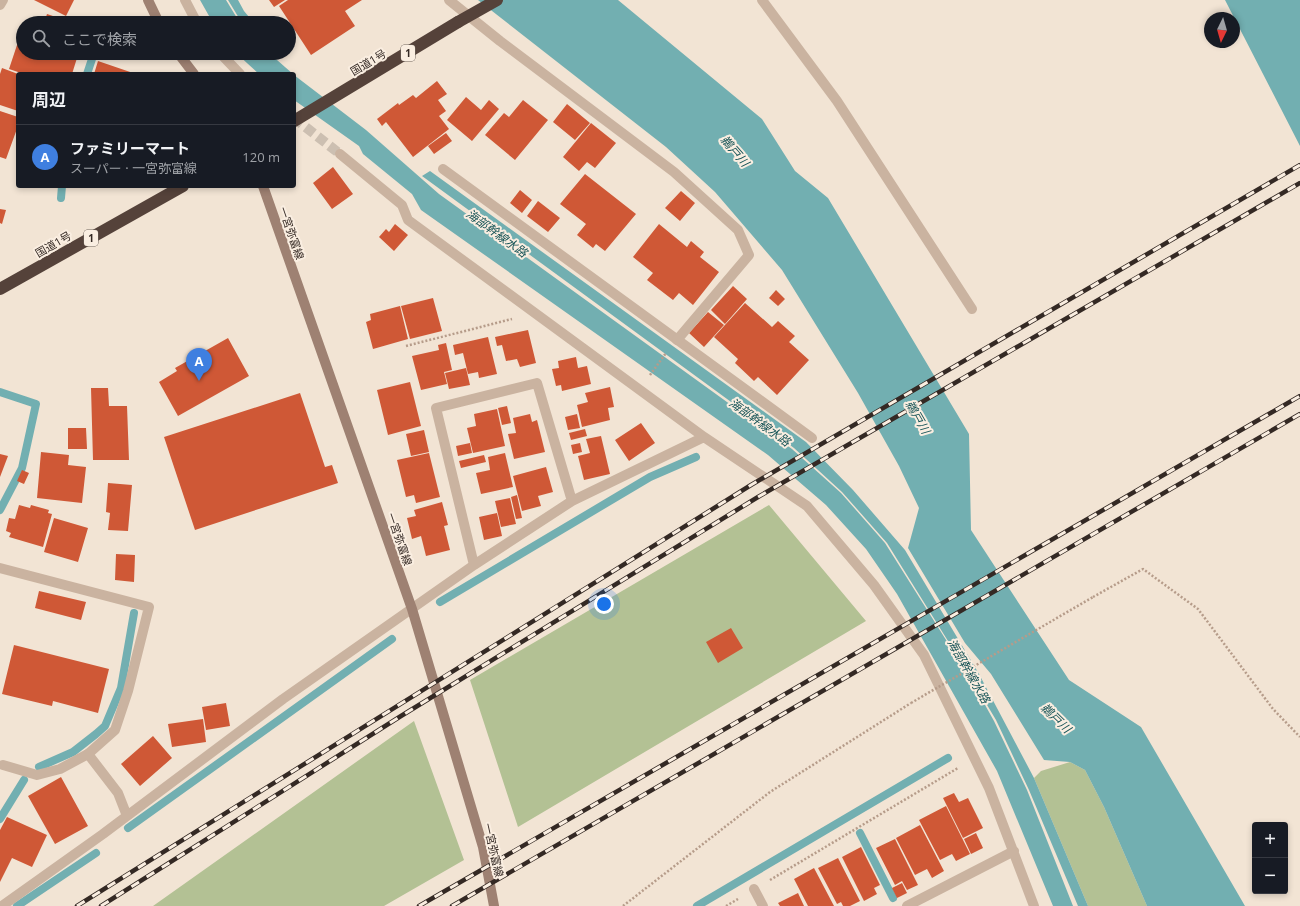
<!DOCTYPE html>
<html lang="ja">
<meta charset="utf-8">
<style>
:root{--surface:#171b24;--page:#20242c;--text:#f1f3f6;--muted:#9ea1a6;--line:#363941;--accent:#8fabae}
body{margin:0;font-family:"Open Sans","Noto Sans JP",sans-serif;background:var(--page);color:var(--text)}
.controls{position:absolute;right:12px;bottom:12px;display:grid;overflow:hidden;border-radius:4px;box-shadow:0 2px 6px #0003}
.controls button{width:36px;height:36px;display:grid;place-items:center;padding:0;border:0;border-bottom:1px solid var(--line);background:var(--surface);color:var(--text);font:20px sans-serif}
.compass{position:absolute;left:1204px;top:12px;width:36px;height:36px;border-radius:50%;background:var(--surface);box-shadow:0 2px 6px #0003;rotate:185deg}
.you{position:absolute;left:604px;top:604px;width:14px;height:14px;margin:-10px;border:3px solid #fff;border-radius:50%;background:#1a73e8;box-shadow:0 0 0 6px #1a73e833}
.badge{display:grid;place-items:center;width:26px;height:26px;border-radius:50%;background:var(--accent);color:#fff;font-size:13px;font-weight:700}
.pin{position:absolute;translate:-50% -33px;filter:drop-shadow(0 1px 2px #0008)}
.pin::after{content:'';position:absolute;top:21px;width:14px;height:12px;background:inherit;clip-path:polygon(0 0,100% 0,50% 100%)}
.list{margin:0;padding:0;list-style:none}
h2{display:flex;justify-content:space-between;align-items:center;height:52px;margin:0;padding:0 16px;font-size:17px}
h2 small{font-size:13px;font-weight:400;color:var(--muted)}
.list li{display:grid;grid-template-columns:26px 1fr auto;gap:12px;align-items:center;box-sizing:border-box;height:64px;padding:0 16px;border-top:1px solid var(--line)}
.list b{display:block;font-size:15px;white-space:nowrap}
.list p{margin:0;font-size:13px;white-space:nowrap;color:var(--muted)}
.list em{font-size:13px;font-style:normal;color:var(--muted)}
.icon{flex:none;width:22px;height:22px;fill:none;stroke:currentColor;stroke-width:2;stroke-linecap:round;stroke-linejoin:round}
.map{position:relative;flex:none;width:1300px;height:906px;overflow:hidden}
.search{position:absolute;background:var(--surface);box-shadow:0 2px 6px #0003;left:16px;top:16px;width:280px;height:44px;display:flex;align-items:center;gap:10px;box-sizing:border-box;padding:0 14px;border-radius:22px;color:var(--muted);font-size:15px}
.panel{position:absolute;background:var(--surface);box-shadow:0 2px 6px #0003;left:16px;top:72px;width:280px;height:116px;border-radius:4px}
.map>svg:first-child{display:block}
.green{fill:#b3c194}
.water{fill:#72afb1}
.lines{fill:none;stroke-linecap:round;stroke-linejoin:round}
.stream{stroke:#72afb1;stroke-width:8}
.building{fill:#cf5836}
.street-tunnel{stroke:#ccbfb1;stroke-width:10;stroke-dasharray:10 5;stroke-linecap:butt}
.path{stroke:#b69c8a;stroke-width:2.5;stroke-dasharray:2 2;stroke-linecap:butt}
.lane{stroke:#cab3a0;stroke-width:10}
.street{stroke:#cab3a0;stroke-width:10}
.secondary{stroke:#9e8172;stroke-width:10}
.highway{stroke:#55423a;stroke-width:12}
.rail-casing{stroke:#342924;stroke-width:4.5}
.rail{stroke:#faeee1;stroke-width:3;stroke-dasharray:9;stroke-linecap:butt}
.path-bridge{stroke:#b69c8a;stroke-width:2.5;stroke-dasharray:2 2;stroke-linecap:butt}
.highway-bridge{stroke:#55423a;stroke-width:12}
.labels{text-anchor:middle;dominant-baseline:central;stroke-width:4;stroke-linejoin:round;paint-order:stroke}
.shield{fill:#faeee1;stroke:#6f645d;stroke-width:1}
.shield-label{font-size:10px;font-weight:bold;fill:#342924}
.street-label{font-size:11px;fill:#342924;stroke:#faeee1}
.water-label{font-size:12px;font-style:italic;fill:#175457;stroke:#faeee1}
</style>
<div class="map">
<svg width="1300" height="906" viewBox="0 0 1300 906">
<rect width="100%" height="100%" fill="#f2e4d4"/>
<path class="green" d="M 769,505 L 866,621 L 518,827 L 470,680 Z
M 414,721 L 464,860 L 384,906 L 153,906 Z
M 1070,762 L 1085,770 L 1104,807 L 1147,906 L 1088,906 L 1034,778 L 1041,771 Z"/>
<path class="water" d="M 200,0 L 226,0 L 240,23 L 213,23 Z
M 228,0 L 238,0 L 244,11 L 254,23 L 242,23 Z
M 478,0 L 618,0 L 762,119 L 795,171 L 828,198 L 969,434 L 971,530 L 1069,680 L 1141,727 L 1245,906 L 1147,906 L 1104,807 L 1085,770 L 1070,762 L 1044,760 L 991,674 L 965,643 L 908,548 L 919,508 L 899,466 L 858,393 L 782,270 L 715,192 L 666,147 Z
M 1225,0 L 1300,0 L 1300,146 Z
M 236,53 L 269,53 L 293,74 L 259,74 Z
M 294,75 L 366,130 L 439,194 L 792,449 L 841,493 L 885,543 L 970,678 L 994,721 L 1027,790 L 1073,906 L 1053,906 L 997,771 L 897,594 L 866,549 L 826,505 L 768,455 L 421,210 L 412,194 L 363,154 L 359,146 L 294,100 Z
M 430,171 L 806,442 L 853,490 L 905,550 L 979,674 L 1034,778 L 1088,906 L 1078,906 L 1029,790 L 996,720 L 971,678 L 887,543 L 842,492 L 794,448 L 422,176 Z"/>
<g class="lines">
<path class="stream" d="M 87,74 L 94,53
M 61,198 L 62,186
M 0,392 L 36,404 L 22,468 L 0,510
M 440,602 L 650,477 L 696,457
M 39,767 L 73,752 L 96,734 L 105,726 L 121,688 L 134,613
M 0,819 L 24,780
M 128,828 L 392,639
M 860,833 L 893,898
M 17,906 L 96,853
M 697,906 L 948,758"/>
</g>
<path class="building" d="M 34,0 L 74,0 L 66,16 Z
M 269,0 L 285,0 L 274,7 Z
M 288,0 L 362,0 L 345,11 L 355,26 L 311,55 L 279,6 Z
M 47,14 L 74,23 L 44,23 Z
M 19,39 L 23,40 L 23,53 L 62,53 L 77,58 L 72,74 L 24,74 L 9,69 Z
M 98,61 L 136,74 L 94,74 Z
M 2,68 L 18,74 L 18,111 L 0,105 L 0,74 Z
M 437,81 L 447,94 L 438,100 L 446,111 L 439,116 L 449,129 L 413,157 L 386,122 L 382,126 L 377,119 L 398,103 L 399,105 L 413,95 L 416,98 Z
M 466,97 L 481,110 L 489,100 L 499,109 L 472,141 L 447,120 Z
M 523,100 L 548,120 L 515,160 L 485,135 L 504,113 L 509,117 Z
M 567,104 L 590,123 L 575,140 L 553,122 Z
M 0,111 L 18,117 L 18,126 L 6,159 L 0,157 Z
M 591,123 L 616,143 L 595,168 L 587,162 L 579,171 L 563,157 Z
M 446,133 L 452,141 L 434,154 L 428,146 Z
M 333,167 L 353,194 L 332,209 L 313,183 Z
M 585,174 L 636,214 L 605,251 L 596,244 L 593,248 L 577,235 L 586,224 L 560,204 Z
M 520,190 L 532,200 L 522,213 L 510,203 Z
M 681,191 L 695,203 L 680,221 L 665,208 Z
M 538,201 L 560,218 L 548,232 L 527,216 Z
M 0,209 L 6,210 L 2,224 L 0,223 Z
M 395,224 L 408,235 L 394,251 L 379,237 L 386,229 L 389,232 Z
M 659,224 L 687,247 L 691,241 L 704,252 L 700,257 L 719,272 L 693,305 L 679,293 L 673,300 L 647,280 L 653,273 L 633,257 Z
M 733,286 L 747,299 L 725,324 L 711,310 Z
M 776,290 L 785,299 L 778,306 L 769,298 Z
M 433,298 L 442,331 L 410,339 L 401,306 Z
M 745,303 L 772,327 L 778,321 L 795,336 L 789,342 L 809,360 L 777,395 L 758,377 L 754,381 L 735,363 L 738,359 L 714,337 Z
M 400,306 L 408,339 L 373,349 L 366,322 L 371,320 L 370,314 Z
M 708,312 L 724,325 L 704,347 L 689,333 Z
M 528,330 L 536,363 L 520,367 L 517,359 L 506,361 L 502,345 L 497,346 L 495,337 Z
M 488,337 L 497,374 L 479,378 L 478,372 L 468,374 L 463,353 L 455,355 L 453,345 Z
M 228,338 L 249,376 L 178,416 L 159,382 L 177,371 L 175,368 Z
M 446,343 L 452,370 L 444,372 L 447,384 L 421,390 L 412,356 L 439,350 L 438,345 Z
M 576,357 L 578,368 L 587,366 L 591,384 L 562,391 L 561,385 L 556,386 L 552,369 L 559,368 L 558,361 Z
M 466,368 L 470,385 L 449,389 L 445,373 Z
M 410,382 L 421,426 L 388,435 L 377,390 Z
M 610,387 L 614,407 L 608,408 L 610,420 L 582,427 L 577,405 L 588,402 L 585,393 Z
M 91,388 L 108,388 L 109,406 L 127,406 L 129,460 L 93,460 Z
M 300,393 L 325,467 L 332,465 L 338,483 L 195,530 L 164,437 Z
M 507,406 L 511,423 L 502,425 L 498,408 Z
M 497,409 L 505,446 L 473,453 L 467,428 L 476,426 L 474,414 Z
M 530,414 L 532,422 L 537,420 L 545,452 L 514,459 L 508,434 L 516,433 L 513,418 Z
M 577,414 L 580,428 L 568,430 L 565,417 Z
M 641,423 L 655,443 L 629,461 L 615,440 Z
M 68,428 L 86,428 L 87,449 L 68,449 Z
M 585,429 L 587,436 L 571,440 L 569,433 Z
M 424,430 L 429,452 L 411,456 L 406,434 Z
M 601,436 L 610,474 L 584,480 L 578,456 L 590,453 L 586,439 Z
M 470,443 L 472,453 L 458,456 L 456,446 Z
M 580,443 L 582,452 L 573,454 L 571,445 Z
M 41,452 L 69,455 L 68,465 L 86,467 L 82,503 L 37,498 Z
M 429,453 L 440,497 L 416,503 L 414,495 L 406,497 L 397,460 Z
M 505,453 L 513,487 L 481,494 L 476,473 L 490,470 L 488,457 Z
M 0,454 L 8,456 L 0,477 Z
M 484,455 L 486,462 L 461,468 L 459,461 Z
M 546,467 L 553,492 L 538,496 L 541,506 L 522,511 L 513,476 Z
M 22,470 L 29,473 L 24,484 L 17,481 Z
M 108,483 L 132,485 L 128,531 L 108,530 L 110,513 L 106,512 Z
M 517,495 L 522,518 L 516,519 L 511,497 Z
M 510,498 L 516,524 L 501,527 L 495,501 Z
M 442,502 L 448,525 L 444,526 L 450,550 L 426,556 L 421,536 L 412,539 L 407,518 L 416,516 L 414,510 Z
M 19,505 L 30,508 L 31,505 L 49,510 L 48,513 L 52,514 L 43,547 L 9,537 L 11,533 L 6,531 L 9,518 L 15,519 Z
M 497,513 L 502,536 L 484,540 L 479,517 Z
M 54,518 L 88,528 L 78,562 L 44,552 Z
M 116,554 L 135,555 L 134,582 L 115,580 Z
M 39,591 L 86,602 L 81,620 L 35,608 Z
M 731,628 L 743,648 L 718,663 L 706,642 Z
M 14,645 L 109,669 L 98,713 L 53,701 L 52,706 L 2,694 Z
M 226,703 L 230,726 L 206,730 L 202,707 Z
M 203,719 L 206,742 L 172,747 L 168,724 Z
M 153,736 L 172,758 L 140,786 L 121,764 Z
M 61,777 L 88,826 L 55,844 L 28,796 Z
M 954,793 L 959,802 L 968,798 L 983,828 L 963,838 L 943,798 Z
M 946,806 L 970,854 L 956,861 L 952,854 L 940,860 L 919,820 Z
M 7,817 L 47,835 L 32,867 L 12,858 L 0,882 L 0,830 Z
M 920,825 L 944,871 L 932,878 L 927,869 L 915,875 L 896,838 Z
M 976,833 L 983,848 L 971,854 L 964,839 Z
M 895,839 L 918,885 L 907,890 L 902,881 L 895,885 L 876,848 Z
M 861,847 L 880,885 L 874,888 L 877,894 L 864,901 L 842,857 Z
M 838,858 L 860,901 L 850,906 L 843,906 L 841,902 L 837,904 L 818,868 Z
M 814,868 L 834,906 L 808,906 L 794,879 Z
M 902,883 L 907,893 L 897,898 L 892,888 Z
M 798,893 L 804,906 L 780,906 L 778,903 Z"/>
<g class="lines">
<path class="street-tunnel" d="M 294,118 L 340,154"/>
<path class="path" d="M 406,346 L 512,319
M 650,375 L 666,353
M 1093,597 L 1143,569 L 1198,609 L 1273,709 L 1300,737
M 770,880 L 958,768
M 623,906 L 770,792 L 911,703
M 726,906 L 738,899"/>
<path class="lane" d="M 443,169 L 812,438
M 3,765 L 37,775 L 60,769 L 88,754"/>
<path class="street" d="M 185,0 L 197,23
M 449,0 L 500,41 L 674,172 L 738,230 L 749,255 L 677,340
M 762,0 L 837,101 L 972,309
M 0,5 L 3,0
M 220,53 L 240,74
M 340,154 L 402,205 L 408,220 L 704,437 L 807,506 L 874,585 L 924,655 L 989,788 L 1034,906
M 474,565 L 436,408 L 537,383 L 572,501
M 0,568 L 149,607 L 128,691 L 115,730 L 88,754 L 118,793 L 127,816
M 754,889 L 763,906
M 2,906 L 103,834 L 283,699 L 474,565 L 572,501 L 704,437
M 907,906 L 1014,851"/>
<path class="secondary" d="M 148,0 L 159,23
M 178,53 L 194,74
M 263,186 L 412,609 L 483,847 L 494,906"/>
<path class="highway" d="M 294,121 L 458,22
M 0,289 L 183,186"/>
<defs>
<path id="rail" d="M 77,906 L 751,485 L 1300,165
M 101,906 L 401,716 L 758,497 L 1300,183
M 419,906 L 1300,396
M 452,906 L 1300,414"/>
</defs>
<use href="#rail" class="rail-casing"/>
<use href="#rail" class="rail"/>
<path class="path-bridge" d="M 911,703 L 1093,597"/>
<path class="highway-bridge" d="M 458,22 L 497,0"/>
</g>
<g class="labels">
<g class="shield">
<rect x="401" y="45" width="14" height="16" rx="3"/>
<rect x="84" y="230" width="14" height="16" rx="3"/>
</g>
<g class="shield-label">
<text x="408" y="53">1</text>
<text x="91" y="238">1</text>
</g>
<g class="street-label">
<text transform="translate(368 62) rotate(-31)">国道1号</text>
<text transform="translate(292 233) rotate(71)">一宮弥富線</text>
<text transform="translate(53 244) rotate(-30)">国道1号</text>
<text transform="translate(400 539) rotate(71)">一宮弥富線</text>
<text transform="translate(494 850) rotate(77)">一宮弥富線</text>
</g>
<g class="water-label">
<text transform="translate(735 151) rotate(49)">鵜戸川</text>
<text transform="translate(497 233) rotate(36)">海部幹線水路</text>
<text transform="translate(918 417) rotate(60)">鵜戸川</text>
<text transform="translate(760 422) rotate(36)">海部幹線水路</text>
<text transform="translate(969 671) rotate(60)">海部幹線水路</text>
<text transform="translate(1056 718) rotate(44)">鵜戸川</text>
</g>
</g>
</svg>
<div class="controls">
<button>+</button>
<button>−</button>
</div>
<svg class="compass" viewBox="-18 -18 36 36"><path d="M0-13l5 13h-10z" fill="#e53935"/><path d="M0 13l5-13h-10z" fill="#9ea1a6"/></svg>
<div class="you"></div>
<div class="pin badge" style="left:199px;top:381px;background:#3f7fe0">A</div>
<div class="search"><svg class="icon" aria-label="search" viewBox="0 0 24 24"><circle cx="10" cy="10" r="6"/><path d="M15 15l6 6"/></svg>ここで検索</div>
<section class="panel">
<h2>周辺<small></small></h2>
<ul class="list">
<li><span class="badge" style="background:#3f7fe0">A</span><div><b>ファミリーマート</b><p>スーパー · 一宮弥富線</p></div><em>120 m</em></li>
</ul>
</section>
</div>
